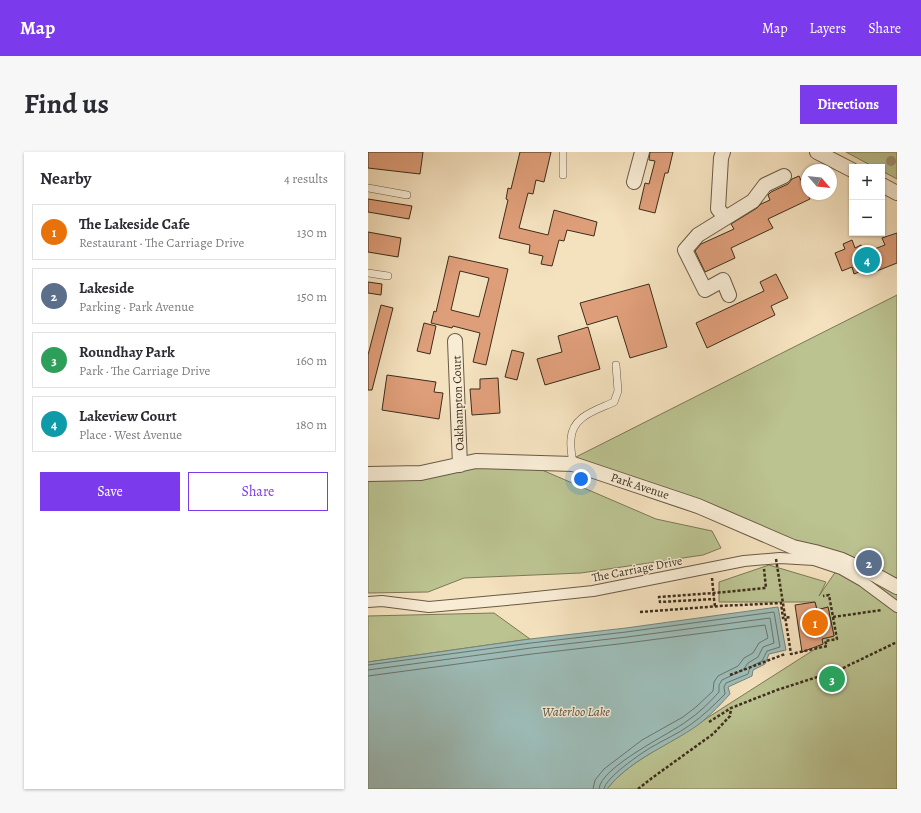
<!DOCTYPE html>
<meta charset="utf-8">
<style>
:root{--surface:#fff;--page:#f7f7f7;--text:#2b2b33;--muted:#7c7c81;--line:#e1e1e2;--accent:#7c3aed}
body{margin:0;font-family:Alegreya,serif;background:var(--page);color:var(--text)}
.controls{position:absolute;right:12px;top:12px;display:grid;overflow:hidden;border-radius:0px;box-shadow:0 1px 3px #0004}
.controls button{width:36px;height:36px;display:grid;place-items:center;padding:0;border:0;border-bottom:1px solid var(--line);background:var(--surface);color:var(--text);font:20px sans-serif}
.compass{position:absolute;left:433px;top:12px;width:36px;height:36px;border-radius:50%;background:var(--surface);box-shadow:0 1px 3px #0004;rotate:118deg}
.you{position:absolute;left:213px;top:327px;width:14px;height:14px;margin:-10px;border:3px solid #fff;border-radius:50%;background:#1a73e8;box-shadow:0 0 0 6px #1a73e833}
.badge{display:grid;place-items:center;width:26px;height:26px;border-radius:50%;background:var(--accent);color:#fff;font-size:13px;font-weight:700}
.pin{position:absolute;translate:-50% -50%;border:2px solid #fff;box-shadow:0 1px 4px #0006}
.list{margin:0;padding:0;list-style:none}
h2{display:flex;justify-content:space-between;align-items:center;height:52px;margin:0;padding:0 16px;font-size:17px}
h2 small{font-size:13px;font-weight:400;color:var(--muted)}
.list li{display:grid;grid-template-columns:26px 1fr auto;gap:12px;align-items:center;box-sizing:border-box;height:56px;margin:0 8px 8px;padding:0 8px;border:1px solid var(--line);border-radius:0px}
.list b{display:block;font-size:15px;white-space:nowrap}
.list p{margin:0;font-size:13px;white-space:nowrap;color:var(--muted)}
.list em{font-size:13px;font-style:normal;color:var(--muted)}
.actions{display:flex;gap:8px;padding:12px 16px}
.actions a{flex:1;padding:9px 0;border:1px solid var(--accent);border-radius:0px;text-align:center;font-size:14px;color:var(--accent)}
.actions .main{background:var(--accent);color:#fff}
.map{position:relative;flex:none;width:529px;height:637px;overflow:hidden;border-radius:0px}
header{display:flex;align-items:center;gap:24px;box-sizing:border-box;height:56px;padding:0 20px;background:var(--accent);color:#fff}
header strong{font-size:19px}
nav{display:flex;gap:22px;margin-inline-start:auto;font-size:14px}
.intro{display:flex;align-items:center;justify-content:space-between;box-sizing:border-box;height:96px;padding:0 24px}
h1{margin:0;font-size:28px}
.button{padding:10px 18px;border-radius:0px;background:var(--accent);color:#fff;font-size:14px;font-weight:700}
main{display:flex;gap:24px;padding:0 24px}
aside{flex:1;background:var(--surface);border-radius:0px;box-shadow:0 1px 3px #0004}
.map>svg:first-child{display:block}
.green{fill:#bbc391;stroke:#7c7856}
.water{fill:#9dbcb7;stroke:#768379}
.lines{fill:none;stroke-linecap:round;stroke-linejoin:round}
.shore{stroke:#6c7469;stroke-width:1}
.building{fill:#de9e79;stroke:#3c2d1b;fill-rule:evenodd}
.service-casing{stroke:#6a5a44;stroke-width:8}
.pedestrian-casing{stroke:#6a5a44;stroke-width:12}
.minor-casing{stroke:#6a5a44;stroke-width:16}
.path{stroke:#3c2d1b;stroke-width:2.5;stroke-dasharray:3 2;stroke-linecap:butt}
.service{stroke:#f8ecd5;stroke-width:7}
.pedestrian{stroke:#f8ecd5;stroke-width:10}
.minor{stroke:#f8ecd5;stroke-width:14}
.path-bridge{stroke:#3c2d1b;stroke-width:2.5;stroke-dasharray:3 2;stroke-linecap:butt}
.tree{fill:#a09274}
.labels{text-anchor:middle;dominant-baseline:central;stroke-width:3;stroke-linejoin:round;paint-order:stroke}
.street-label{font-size:12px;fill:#3c2d1b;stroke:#f8ecd5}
.water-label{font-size:13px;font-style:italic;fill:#545142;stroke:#f8ecd5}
</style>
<header>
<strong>Map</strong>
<nav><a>Map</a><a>Layers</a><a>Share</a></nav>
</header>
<div class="intro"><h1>Find us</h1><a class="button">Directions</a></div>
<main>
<aside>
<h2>Nearby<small>4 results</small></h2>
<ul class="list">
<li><span class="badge" style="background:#e8710a">1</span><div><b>The Lakeside Cafe</b><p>Restaurant · The Carriage Drive</p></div><em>130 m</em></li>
<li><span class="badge" style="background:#5c6f8a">2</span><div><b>Lakeside</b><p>Parking · Park Avenue</p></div><em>150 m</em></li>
<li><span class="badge" style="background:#2e9e5b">3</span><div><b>Roundhay Park</b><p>Park · The Carriage Drive</p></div><em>160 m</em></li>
<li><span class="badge" style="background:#0f9aa8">4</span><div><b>Lakeview Court</b><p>Place · West Avenue</p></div><em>180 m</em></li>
</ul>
<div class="actions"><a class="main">Save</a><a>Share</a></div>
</aside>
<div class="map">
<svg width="529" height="637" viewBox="0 0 529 637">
<rect width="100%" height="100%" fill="#f4e1be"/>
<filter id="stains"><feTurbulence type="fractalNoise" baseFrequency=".005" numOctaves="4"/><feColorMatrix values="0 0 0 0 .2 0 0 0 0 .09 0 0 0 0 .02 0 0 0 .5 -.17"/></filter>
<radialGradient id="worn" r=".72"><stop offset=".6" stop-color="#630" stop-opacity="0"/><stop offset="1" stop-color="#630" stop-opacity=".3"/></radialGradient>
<path class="green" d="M 478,0 L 529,0 L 529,27 L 514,19 L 514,15 L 506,15 Z
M 529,143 L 529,637 L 239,637 C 263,606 308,590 339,566 L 455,492 L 454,487 L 466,484 L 460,455 L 449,458 L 447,450 L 351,450 L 351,430 L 401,413 L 458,430 L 451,444 L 468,419 L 381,379 L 277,344 L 204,307 Z
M 108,309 L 174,318 L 288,367 L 344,379 L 353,396 L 335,403 L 213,421 L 96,426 L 60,440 L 0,441 L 0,322 Z
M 126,461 L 162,487 L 0,510 L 0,464 Z"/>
<path class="water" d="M 410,455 L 418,498 L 401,502 L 397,512 L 385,518 L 384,524 L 360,535 L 362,542 C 350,555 338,568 324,577 C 295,596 261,609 239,637 L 0,637 L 0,510 L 162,487 L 258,476 Z"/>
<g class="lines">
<path class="shore" d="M 0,513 L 163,491 L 258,480 L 406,460 L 412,495 L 399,499 L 394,509 L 382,515 L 380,522 L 358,531 L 356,535 L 357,542 C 346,553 335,564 322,573 C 310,582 295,588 282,596 C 272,602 237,626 236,637
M 0,518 L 163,496 L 259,485 L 402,466 L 406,491 L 395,495 L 390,505 L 380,511 L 375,518 L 354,528 L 351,533 L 351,540 C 341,551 331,561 319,569 C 302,582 232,615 231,637
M 0,524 L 164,502 L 259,491 L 397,473 L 400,486 L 391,491 L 385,501 L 376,506 L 370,514 L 350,524 L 346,530 L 345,539 L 328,555 L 315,565 L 274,588 L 236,617 L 227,628 L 225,637"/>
</g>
<path class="building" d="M 0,0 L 55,0 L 52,22 L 0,16 Z
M 152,0 L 183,0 L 176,30 L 168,28 L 165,42 L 160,41 L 151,76 L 180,83 L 186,58 L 229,70 L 226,84 L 199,78 L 196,89 L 191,88 L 184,114 L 173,112 L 175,104 L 161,101 L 162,93 L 131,86 L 140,48 L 138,47 L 140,36 L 143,37 Z
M 282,0 L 305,0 L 300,21 L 297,21 L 287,61 L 271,57 L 277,31 L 281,32 L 287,9 L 281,8 Z
M 431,24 L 442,47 L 400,67 L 405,76 L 363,96 L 367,106 L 337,120 L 327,99 L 333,92 L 366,77 L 363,72 L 389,56 L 393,52 L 402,48 L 400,43 L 403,40 L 420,32 L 424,27 Z
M 0,47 L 44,54 L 41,67 L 0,60 Z
M 0,80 L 33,86 L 30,105 L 0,100 Z
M 529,81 L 529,111 L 501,122 L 499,117 L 486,122 L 484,115 L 474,119 L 467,101 L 477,97 L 475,92 L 484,88 L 487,96 L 493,93 L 496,101 L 517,93 L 514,86 Z
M 81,104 L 140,117 L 118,213 L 105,210 L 112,181 L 85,174 L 84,176 L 63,171 L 66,159 L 68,160 ZM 92,119 L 121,126 L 111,165 L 83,158 Z
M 408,122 L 420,146 L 403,154 L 407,163 L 339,196 L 328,171 L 396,139 L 392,130 Z
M 0,130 L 14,132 L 13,143 L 0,141 Z
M 281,132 L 299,195 L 262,206 L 249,164 L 219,173 L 212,151 Z
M 13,153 L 25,156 L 4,238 L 0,238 L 0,203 Z
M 56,171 L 68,174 L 62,202 L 49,199 Z
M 220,175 L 232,217 L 177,233 L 169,207 L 194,200 L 190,184 Z
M 144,198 L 156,201 L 149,228 L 137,225 Z
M 19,223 L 68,230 L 66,240 L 75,241 L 71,267 L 14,258 Z
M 130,226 L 132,261 L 104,263 L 102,237 L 112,237 L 112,227 Z
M 447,450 L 449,458 L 460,455 L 466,484 L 454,487 L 455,492 L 434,500 L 427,453 Z"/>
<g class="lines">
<defs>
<path id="service" d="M 195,23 L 195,0
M 0,36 L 39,43
M 0,121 L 20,124
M 205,312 C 204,304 202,295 203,287 C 204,264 229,258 246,250 L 250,239 L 248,213"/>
<path id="pedestrian" d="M 0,450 L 14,449 L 61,455 L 149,447 L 225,439 L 376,409 L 412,406 L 446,408 L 473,417 L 494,429 L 529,455"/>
<path id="minor" d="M 355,0 L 353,6 L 350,57 L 357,65
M 449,0 L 484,18
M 266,30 L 274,0
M 514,33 L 529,41
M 361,143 L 355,128 L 337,138 L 317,98 L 330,83 L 385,49 L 397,33 L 416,24
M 87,189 L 92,313
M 0,322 L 53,321 L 108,309 L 205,312 L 330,354 L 425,395 L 447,400 L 474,408 L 509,424 L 529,435"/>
</defs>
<use href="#service" class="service-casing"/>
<use href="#pedestrian" class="pedestrian-casing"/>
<use href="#minor" class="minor-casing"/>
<path class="path" d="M 344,426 L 346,447
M 347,454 L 346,447 L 292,450 L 291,445 L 346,441 L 398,436 L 396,417
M 272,460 L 352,454 L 413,451 L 415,466 L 423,465
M 465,465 L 514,458
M 362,523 L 417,502
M 341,570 L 363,556 L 409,538 L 471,518 L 529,490
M 270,637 L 284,626 L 345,582 L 362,564 L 363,556"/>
<use href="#service" class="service"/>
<use href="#pedestrian" class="pedestrian"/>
<use href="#minor" class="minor"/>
<path class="path-bridge" d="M 408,407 L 423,502 L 459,494 L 457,489 L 469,487 L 461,443 L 455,444"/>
</g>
<circle class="tree" cx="523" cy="9" r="5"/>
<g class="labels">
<g class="street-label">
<text transform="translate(90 251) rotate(-92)">Oakhampton Court</text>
<text transform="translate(272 334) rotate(18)">Park Avenue</text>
<text transform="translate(269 417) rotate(-11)">The Carriage Drive</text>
</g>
<g class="water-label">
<text x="208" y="559">Waterloo Lake</text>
</g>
</g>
<rect width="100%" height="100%" filter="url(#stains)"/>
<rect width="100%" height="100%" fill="url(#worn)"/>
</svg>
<div class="controls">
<button>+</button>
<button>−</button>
</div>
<svg class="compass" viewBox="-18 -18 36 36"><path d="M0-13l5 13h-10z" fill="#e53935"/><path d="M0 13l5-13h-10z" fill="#7c7c81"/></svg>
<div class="you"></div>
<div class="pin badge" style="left:447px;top:471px;background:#e8710a">1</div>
<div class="pin badge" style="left:501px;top:411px;background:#5c6f8a">2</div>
<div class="pin badge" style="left:464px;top:527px;background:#2e9e5b">3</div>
<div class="pin badge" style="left:499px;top:108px;background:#0f9aa8">4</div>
</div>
</main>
